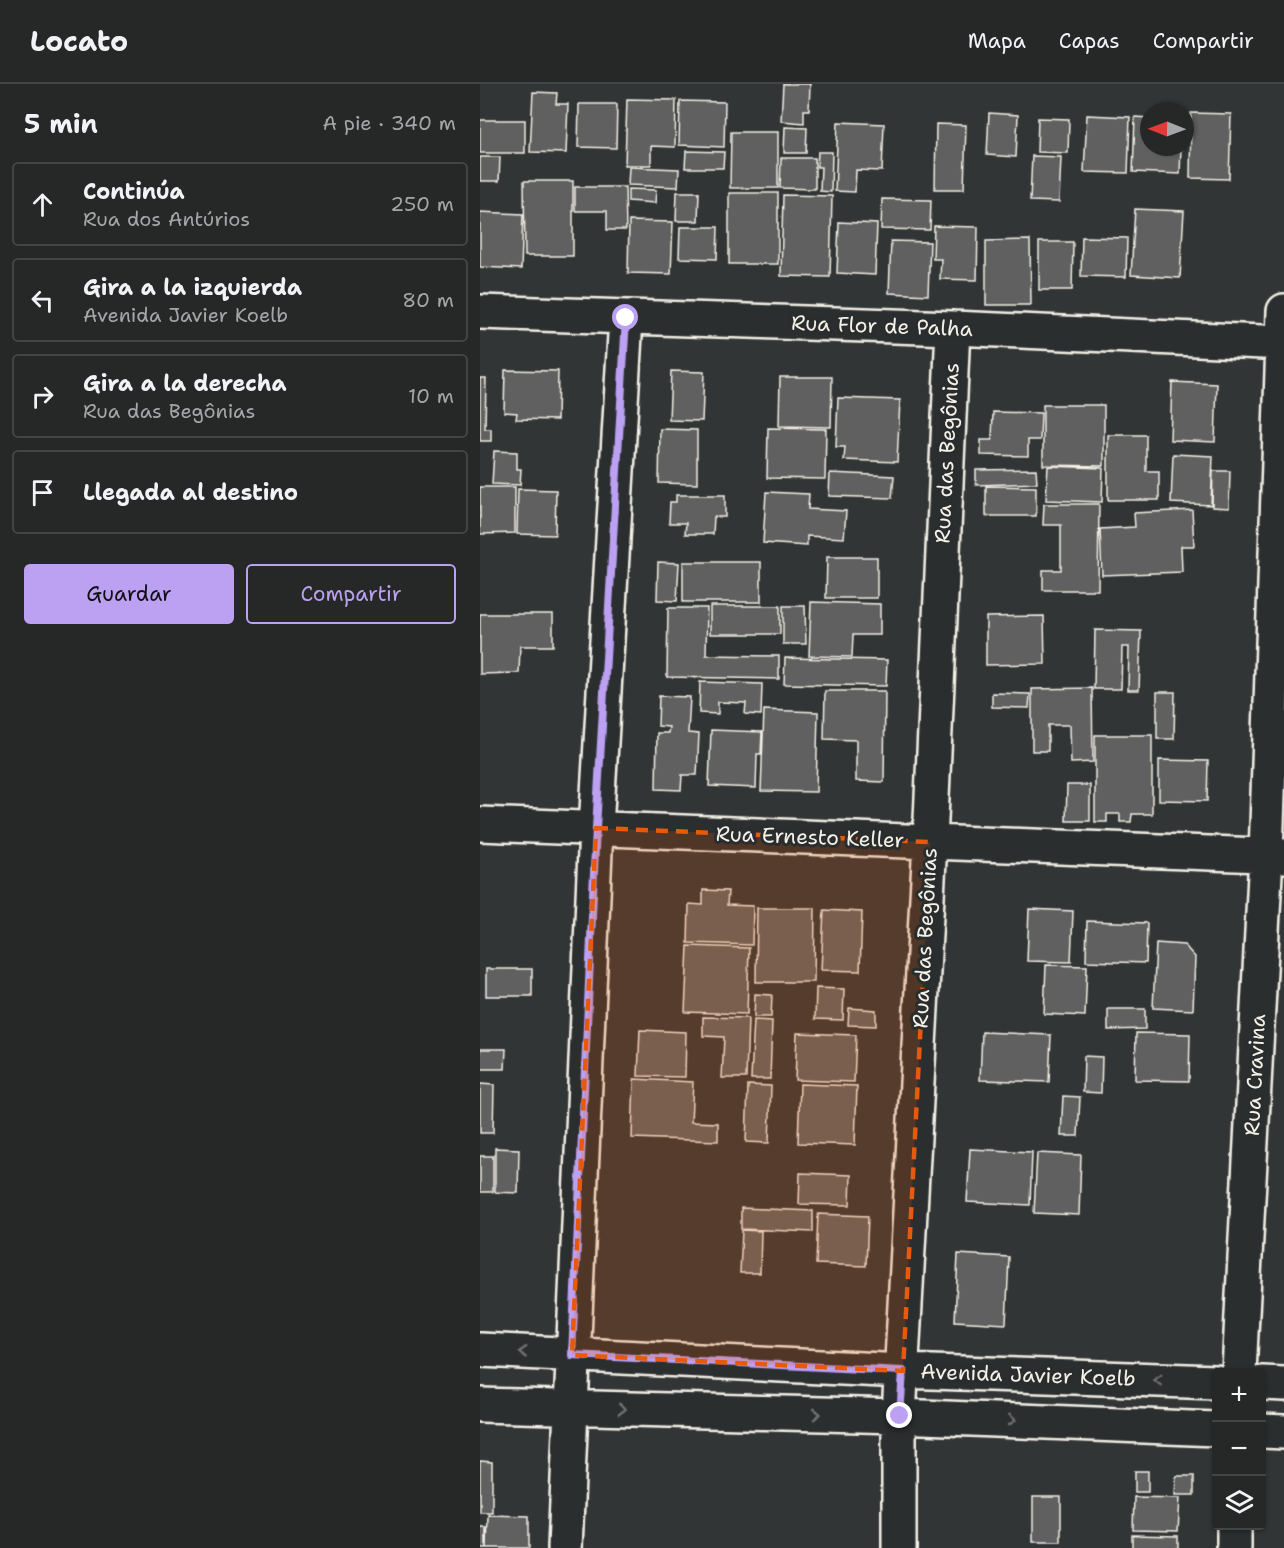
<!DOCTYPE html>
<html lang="es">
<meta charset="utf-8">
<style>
:root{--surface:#262828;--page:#2e3030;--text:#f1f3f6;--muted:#a4a6a8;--line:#424445;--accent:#bca0f2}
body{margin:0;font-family:"Shantell Sans",sans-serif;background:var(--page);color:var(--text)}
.controls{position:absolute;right:18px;bottom:18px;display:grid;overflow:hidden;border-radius:6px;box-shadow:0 2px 4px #0004}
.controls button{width:54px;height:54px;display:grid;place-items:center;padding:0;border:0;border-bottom:2px solid var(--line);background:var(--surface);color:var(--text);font:30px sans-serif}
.compass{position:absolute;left:660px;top:18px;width:54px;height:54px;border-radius:50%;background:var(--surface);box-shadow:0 2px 4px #0004;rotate:271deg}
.stop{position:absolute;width:18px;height:18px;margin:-14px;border:4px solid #bca0f2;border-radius:50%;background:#fff}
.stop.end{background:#bca0f2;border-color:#fff;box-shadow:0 2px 6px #0008}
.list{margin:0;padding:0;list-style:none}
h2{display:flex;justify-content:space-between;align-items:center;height:78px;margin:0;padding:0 24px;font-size:26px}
h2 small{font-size:20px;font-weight:400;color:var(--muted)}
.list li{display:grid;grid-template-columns:39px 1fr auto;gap:18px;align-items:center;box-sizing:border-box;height:84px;margin:0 12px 12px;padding:0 12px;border:2px solid var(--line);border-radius:6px}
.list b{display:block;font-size:22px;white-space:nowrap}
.list p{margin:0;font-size:20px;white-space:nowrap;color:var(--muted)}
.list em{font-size:20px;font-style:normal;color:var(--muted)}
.actions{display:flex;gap:12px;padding:18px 24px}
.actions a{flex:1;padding:14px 0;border:2px solid var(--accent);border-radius:6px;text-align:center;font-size:21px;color:var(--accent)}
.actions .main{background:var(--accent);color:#111}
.icon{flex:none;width:33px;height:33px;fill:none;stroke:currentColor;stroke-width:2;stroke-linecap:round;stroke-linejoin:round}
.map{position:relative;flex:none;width:804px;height:1464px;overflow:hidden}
header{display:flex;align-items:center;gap:36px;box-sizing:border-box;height:84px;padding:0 30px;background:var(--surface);border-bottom:2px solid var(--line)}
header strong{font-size:28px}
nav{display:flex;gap:33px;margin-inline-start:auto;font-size:21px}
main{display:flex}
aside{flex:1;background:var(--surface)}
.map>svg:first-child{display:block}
.building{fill:#5f605f;stroke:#f4f1e8;stroke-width:1.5}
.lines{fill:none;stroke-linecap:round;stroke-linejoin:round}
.minor-casing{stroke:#f4f1e8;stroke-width:38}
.minor{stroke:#2a2d2e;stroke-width:33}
.oneway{stroke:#71726f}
.route{stroke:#bca0f2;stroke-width:8}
.marked{fill:#e8590c;fill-opacity:0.2;stroke:#e8590c;stroke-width:4.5;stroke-dasharray:12 8;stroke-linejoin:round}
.labels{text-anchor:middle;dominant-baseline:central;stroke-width:6;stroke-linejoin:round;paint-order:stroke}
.street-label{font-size:21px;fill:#f4f1e8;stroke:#2a2d2e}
</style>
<header>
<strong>Locato</strong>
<nav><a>Mapa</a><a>Capas</a><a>Compartir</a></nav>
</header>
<main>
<aside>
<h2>5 min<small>A pie · 340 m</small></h2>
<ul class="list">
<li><svg class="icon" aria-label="ahead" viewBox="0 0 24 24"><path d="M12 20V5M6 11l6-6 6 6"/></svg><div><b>Continúa</b><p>Rua dos Antúrios</p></div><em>250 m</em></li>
<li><svg class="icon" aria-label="left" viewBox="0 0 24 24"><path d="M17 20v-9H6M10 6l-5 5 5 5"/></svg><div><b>Gira a la izquierda</b><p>Avenida Javier Koelb</p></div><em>80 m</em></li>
<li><svg class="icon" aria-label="right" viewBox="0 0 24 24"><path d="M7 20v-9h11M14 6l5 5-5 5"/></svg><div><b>Gira a la derecha</b><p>Rua das Begônias</p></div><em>10 m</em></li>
<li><svg class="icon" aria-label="arrive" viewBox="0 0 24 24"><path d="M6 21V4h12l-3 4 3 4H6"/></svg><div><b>Llegada al destino</b></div></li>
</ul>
<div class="actions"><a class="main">Guardar</a><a>Compartir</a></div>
</aside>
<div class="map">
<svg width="804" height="1464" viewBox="0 0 804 1464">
<rect width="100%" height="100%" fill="#323535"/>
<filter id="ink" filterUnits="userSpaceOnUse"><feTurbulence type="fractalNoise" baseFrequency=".0167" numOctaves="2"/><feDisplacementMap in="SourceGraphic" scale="12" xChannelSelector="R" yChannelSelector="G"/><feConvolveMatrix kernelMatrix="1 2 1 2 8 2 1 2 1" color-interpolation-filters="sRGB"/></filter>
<g filter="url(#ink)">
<path class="building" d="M 303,0 L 330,0 L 329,26 L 324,26 L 324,39 L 301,37 Z
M 53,8 L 77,9 L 76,20 L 88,20 L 86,69 L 50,68 Z
M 147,15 L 196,16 L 195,63 L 171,62 L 171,81 L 145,81 Z
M 200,17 L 245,18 L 244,63 L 199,61 Z
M 99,20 L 137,20 L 136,64 L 98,63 Z
M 509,29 L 538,31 L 536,73 L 507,71 Z
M 711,29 L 751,30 L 749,95 L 710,94 Z
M 607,31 L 650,33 L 648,89 L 604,88 Z
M 655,33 L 669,34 L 669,63 L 701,63 L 700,90 L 653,88 Z
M 558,34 L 589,35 L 588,69 L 557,68 Z
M 0,36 L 45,36 L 45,69 L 0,69 Z
M 358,38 L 404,40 L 402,87 L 376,86 L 375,108 L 355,107 Z
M 456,40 L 486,41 L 484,105 L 455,105 Z
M 305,43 L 327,44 L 326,69 L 304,69 Z
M 251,48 L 298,48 L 298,104 L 250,104 Z
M 206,67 L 244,68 L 243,84 L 205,84 Z
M 338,68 L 352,68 L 351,108 L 340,107 L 341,83 L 337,83 Z
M 552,72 L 581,73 L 579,118 L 550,117 Z
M 0,73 L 20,73 L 19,97 L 0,97 Z
M 301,74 L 335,74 L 335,105 L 300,104 Z
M 149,83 L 199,85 L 198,103 L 148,101 Z
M 44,97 L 93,97 L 93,172 L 45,172 Z
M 95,103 L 145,103 L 146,146 L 127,146 L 127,127 L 95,127 Z
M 148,105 L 176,106 L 175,119 L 148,117 Z
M 197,108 L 219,108 L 218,137 L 196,137 Z
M 249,109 L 298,109 L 298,180 L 249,180 Z
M 303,111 L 352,112 L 350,193 L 301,192 Z
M 402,115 L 451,116 L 450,146 L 401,145 Z
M 655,125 L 704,127 L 700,194 L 651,191 Z
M 0,128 L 43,130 L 41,185 L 0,183 Z
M 149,137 L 193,138 L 191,190 L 148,189 Z
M 359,138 L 397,140 L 395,191 L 357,189 Z
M 454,142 L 498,143 L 497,196 L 460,195 L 461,175 L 453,175 Z
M 200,143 L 238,143 L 237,175 L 199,174 Z
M 602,153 L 647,154 L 646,193 L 601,192 Z
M 550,156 L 551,221 L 506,221 L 506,157 Z
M 411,157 L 450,158 L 448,211 L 409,209 Z
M 559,158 L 593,158 L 592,206 L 559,206 Z
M 25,286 L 78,287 L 77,336 L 36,335 L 37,329 L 24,328 Z
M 191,287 L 224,288 L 222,337 L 189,336 Z
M 300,293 L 352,293 L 351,343 L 299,342 Z
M 0,294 L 6,294 L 5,345 L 11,345 L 11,357 L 0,357 Z
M 692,298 L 737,300 L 735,358 L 690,356 Z
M 358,314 L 420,316 L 417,378 L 364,376 L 365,363 L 356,363 Z
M 563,321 L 624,321 L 624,382 L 563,381 Z
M 513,328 L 561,329 L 560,356 L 548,356 L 548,372 L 501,371 L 501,356 L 512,356 Z
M 288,344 L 346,345 L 345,395 L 287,394 Z
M 180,345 L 217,346 L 217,400 L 179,399 Z
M 628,351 L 666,351 L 666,387 L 679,387 L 679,416 L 628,416 Z
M 14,367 L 37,368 L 37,385 L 41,385 L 40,401 L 12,400 Z
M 693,370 L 733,372 L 731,421 L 691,419 Z
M 568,382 L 623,384 L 622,418 L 566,416 Z
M 556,385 L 557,399 L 496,401 L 496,386 Z
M 733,387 L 750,387 L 749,424 L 732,423 Z
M 350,389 L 414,392 L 412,414 L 349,412 Z
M 506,402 L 556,403 L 556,432 L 506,432 Z
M 0,403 L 35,403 L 35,449 L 0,450 Z
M 38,405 L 76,406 L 75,451 L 37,450 Z
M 286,408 L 329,410 L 328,425 L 366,427 L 364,454 L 327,452 L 327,462 L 283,459 Z
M 196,411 L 245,411 L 245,433 L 234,433 L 233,450 L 205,450 L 206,439 L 189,439 L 190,418 L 196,418 Z
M 564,420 L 619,420 L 618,506 L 563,506 L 563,486 L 581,486 L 581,441 L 563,441 Z
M 712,426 L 714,462 L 701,462 L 702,488 L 622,491 L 620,445 L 655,443 L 654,429 Z
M 347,473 L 397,473 L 397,514 L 346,514 Z
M 178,478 L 199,479 L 197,517 L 177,516 Z
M 203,478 L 281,478 L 281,518 L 203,518 Z
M 331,518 L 400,520 L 400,551 L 373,551 L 372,573 L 329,572 Z
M 230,522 L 300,522 L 300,550 L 230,550 Z
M 303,522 L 325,522 L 326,560 L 303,560 Z
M 188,524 L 227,524 L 226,571 L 299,572 L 299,595 L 187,593 Z
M 0,530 L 73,530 L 73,562 L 40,562 L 39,589 L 0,590 Z
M 564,532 L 565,580 L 506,581 L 506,533 Z
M 615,546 L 661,547 L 659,606 L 648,606 L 649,563 L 642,563 L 641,605 L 614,605 Z
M 305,574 L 407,576 L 406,602 L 304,600 Z
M 220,598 L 282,600 L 281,631 L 265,630 L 266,619 L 238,618 L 238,630 L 219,629 Z
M 612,604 L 613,678 L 591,679 L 590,641 L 568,641 L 568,667 L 552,667 L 552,605 Z
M 345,607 L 405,607 L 404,698 L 376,697 L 376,656 L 344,655 Z
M 677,608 L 695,608 L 694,655 L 677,655 Z
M 512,609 L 550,610 L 549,624 L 512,623 Z
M 179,612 L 210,613 L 208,649 L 219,650 L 217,691 L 202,691 L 201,706 L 176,705 L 177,649 L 188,649 L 189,643 L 178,642 Z
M 284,626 L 338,628 L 336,708 L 281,707 Z
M 231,646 L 282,648 L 281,670 L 277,670 L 276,704 L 229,702 Z
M 615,651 L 672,651 L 672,730 L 652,730 L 651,738 L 640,738 L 640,730 L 627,730 L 627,738 L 615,738 Z
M 679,676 L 728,677 L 727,717 L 679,716 Z
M 587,701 L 610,701 L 610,737 L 586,737 Z
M 223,806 L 248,807 L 247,821 L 273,822 L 272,861 L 208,859 L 209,820 L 223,821 Z
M 277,824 L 335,824 L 334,898 L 276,898 Z
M 549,825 L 593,827 L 591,878 L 547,877 Z
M 344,826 L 382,828 L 380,887 L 341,886 Z
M 607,837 L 667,839 L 666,879 L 606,877 Z
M 676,859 L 704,861 L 715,873 L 713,926 L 673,924 Z
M 208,862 L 269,864 L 267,930 L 205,928 Z
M 566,881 L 607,882 L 605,932 L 564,930 Z
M 6,885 L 52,885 L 52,912 L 6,912 Z
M 336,904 L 364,905 L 363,936 L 335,935 Z
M 275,910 L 292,911 L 291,933 L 274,933 Z
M 369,924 L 396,926 L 396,942 L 368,941 Z
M 628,925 L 665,925 L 665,945 L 628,946 Z
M 223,933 L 268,934 L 266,994 L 242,994 L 244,953 L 223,952 Z
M 274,936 L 292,937 L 290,995 L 271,995 Z
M 160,946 L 206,948 L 205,993 L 158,992 Z
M 502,948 L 571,951 L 569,998 L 500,996 Z
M 317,949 L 376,951 L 374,998 L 315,996 Z
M 656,949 L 710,950 L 709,997 L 655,996 Z
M 0,965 L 26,965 L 25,985 L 0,985 Z
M 604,972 L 622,973 L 621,1009 L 603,1008 Z
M 154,995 L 213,998 L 211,1038 L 238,1039 L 238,1057 L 152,1054 Z
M 0,1000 L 14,1001 L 13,1049 L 0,1049 Z
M 320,1000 L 377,1002 L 375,1061 L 318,1059 Z
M 268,1001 L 291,1002 L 289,1059 L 266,1058 Z
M 583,1012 L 600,1013 L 598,1052 L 581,1052 Z
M 15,1064 L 39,1065 L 38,1109 L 15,1108 Z
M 490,1065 L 552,1068 L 550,1121 L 487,1118 Z
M 557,1069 L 601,1071 L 599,1131 L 554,1129 Z
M 0,1072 L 13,1072 L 13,1108 L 0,1108 Z
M 320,1089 L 371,1091 L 370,1121 L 319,1120 Z
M 261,1124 L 333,1127 L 333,1148 L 261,1145 Z
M 338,1130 L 388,1132 L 386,1182 L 336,1180 Z
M 262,1146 L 281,1147 L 280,1189 L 260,1189 Z
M 478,1170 L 529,1173 L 526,1240 L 475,1237 Z
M 0,1377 L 12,1378 L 12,1428 L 0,1428 Z
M 655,1387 L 668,1387 L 668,1408 L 655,1408 Z
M 696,1392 L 714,1392 L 714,1411 L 695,1411 Z
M 553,1413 L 581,1413 L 581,1458 L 553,1458 Z
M 654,1413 L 700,1414 L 698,1447 L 653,1446 Z
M 8,1431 L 49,1432 L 49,1464 L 7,1464 Z
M 0,1443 L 6,1443 L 6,1464 L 0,1464 Z
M 652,1451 L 698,1452 L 698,1464 L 652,1464 Z"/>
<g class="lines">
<defs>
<path id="minor" d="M 0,228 L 473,244 L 804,259
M 0,740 L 804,772
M 0,1266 L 423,1287 L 736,1298
M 759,1288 L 786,771 L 804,227
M 782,1299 L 804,1300
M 0,1321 L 419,1332 L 736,1345
M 782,1347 L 804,1348
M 85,1464 L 116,744 L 146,234
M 419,1464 L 419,1332 L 450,758 L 473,244
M 754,1464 L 754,1442"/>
</defs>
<use href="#minor" class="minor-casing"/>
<use href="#minor" class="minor"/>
</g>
<defs><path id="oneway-chevron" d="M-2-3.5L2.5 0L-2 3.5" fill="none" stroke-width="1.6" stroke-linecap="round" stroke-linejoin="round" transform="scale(1.5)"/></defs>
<g class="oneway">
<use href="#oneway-chevron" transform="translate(43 1268) rotate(-177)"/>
<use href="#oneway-chevron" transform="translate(678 1296) rotate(-178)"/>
<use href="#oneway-chevron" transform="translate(142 1325) rotate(1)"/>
<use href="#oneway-chevron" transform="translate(337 1330) rotate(1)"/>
<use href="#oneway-chevron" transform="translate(532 1336) rotate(2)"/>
</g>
</g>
<g class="lines" filter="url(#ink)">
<path class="route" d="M 146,234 L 116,744 L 92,1271 L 423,1287 L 420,1332"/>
</g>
<path class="marked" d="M 116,744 L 450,758 L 423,1287 L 92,1271 Z"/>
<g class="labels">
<g class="street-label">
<text transform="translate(402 242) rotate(2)">Rua Flor de Palha</text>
<text transform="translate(467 369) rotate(-87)">Rua das Begônias</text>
<text transform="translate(330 753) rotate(2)">Rua Ernesto Keller</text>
<text transform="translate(445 854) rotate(-87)">Rua das Begônias</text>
<text transform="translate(775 991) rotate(-87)">Rua Cravina</text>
<text transform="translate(548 1291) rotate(2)">Avenida Javier Koelb</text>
</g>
</g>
</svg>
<div class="controls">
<button>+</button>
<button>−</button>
<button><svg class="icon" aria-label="layers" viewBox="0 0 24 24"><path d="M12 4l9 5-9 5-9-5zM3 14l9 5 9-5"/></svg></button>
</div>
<svg class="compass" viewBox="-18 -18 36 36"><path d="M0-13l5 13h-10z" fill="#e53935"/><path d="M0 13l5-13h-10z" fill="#a4a6a8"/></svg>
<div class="stop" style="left:146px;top:234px"></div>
<div class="stop end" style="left:420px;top:1332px"></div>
</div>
</main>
